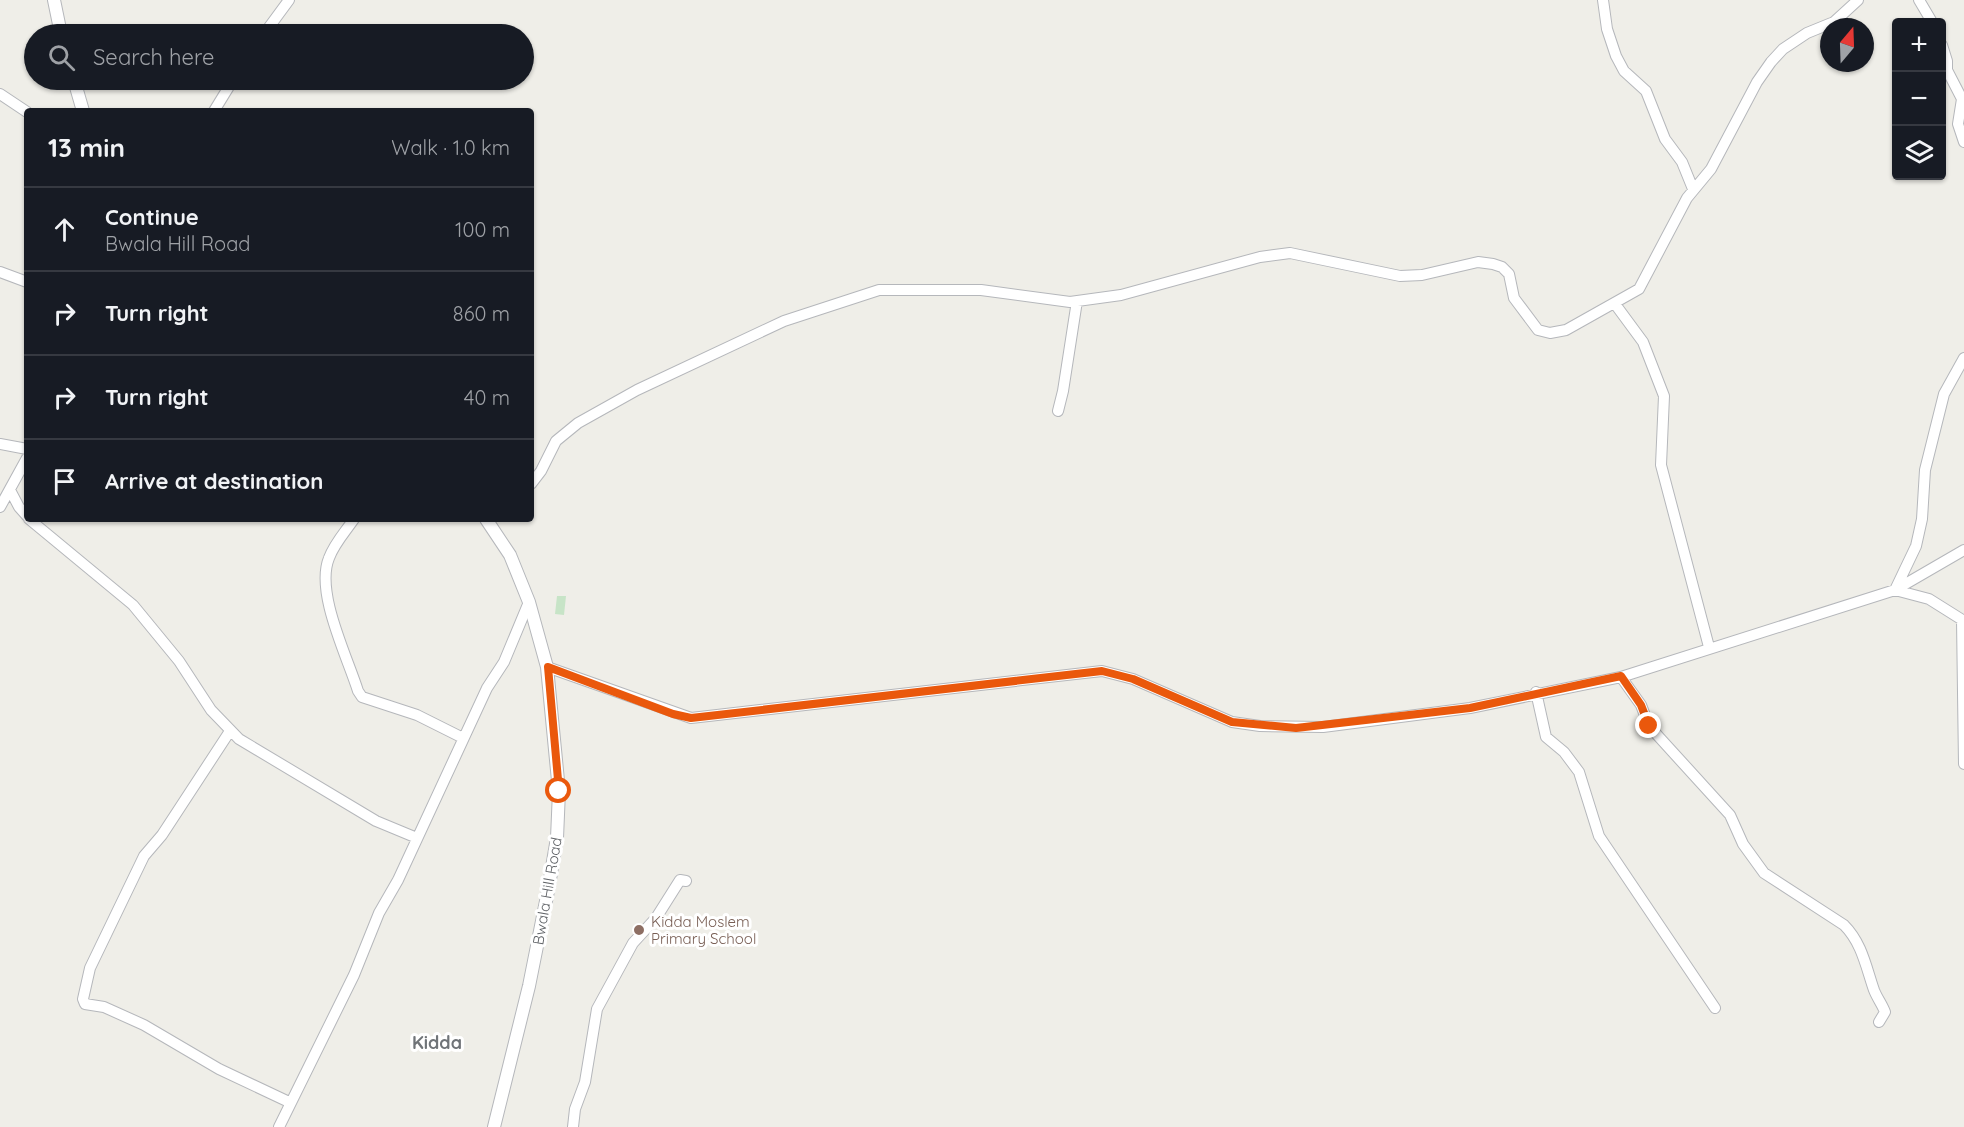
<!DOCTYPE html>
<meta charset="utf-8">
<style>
:root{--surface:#171b24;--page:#20242c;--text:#f1f3f6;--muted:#9ea1a6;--line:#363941}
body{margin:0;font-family:Quicksand,sans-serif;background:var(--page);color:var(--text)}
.controls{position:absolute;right:18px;top:18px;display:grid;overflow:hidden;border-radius:6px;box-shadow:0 2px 4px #0004}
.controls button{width:54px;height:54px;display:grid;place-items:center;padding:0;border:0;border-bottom:2px solid var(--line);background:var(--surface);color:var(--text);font:30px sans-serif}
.compass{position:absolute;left:1820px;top:18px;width:54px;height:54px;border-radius:50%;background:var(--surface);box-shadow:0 2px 4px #0004;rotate:19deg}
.stop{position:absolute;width:18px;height:18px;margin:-14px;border:4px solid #ea580c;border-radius:50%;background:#fff}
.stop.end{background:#ea580c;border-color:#fff;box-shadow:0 2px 6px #0008}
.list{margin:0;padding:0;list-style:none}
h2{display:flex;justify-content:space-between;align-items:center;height:78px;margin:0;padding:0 24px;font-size:26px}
h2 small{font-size:20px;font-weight:400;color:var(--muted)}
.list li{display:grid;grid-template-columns:39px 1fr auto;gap:18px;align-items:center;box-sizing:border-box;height:84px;padding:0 24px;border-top:2px solid var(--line)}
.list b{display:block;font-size:22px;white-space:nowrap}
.list p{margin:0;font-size:20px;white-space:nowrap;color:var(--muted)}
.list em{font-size:20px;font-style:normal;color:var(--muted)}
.icon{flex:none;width:33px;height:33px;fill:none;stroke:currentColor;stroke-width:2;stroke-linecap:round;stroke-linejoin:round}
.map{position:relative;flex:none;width:1964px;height:1127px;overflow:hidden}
.search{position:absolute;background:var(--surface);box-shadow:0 2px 4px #0004;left:24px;top:24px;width:510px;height:66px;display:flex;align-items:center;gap:15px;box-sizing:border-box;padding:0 21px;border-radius:33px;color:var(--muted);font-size:22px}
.panel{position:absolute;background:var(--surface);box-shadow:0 2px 4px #0004;left:24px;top:108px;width:510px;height:414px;border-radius:6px}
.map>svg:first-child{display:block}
.green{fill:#c7e4c7}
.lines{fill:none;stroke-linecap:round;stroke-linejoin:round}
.minor-casing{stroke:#b5b7bb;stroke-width:12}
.tertiary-casing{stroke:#b5b7bb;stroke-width:14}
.minor{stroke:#fff;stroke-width:10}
.tertiary{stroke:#fff;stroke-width:12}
.route{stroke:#ea580c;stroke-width:8}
.education-dot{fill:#8d6e63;stroke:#fff;stroke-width:2}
.labels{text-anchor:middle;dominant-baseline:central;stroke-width:6;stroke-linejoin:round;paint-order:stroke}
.street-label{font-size:15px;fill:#5f6266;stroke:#fff}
.education-label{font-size:15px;fill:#785e54;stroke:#fff;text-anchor:start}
.quarter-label{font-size:18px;font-weight:bold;fill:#707478;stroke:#fff}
</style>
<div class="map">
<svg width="1964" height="1127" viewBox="0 0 1964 1127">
<rect width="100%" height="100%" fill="#efeee8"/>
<path class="green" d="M 557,596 L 566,596 L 564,615 L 555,614 Z"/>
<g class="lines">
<defs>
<path id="minor" d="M 1603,0 L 1607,29 L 1616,56 L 1624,71 L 1646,91 L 1665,139 L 1682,162 L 1693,189
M 1919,0 L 1932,22
M 264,34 L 289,0
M 1942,45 L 1947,61 L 1947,70 L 1962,99 L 1958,124 L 1964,142
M 0,94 L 27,112
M 214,111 L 233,80
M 0,272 L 27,282
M 1615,304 L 1643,342 L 1664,396 L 1661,465 L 1709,647
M 1964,358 L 1944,394 L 1925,470 L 1922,519 L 1916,546 L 1895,590 L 1964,550
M 1058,411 L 1063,391 L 1077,301
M 0,444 L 27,449
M 531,484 L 541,471 L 556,441 L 578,423 L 637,390 L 784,321 L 879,290 L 981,290 L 1070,302 L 1121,295 L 1260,257 L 1290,253 L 1400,276 L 1422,275 L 1478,262 L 1493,264 L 1502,267 L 1509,274 L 1514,298 L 1538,330 L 1550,333 L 1566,330 L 1639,289 L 1687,198 L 1711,169 L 1757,82 L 1771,62 L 1783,49 L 1807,33 L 1834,22 L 1858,0
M 10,490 L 19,507 L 27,516
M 0,507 L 27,458
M 29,519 L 133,605 L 179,661 L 211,710 L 239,739 L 376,821 L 417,838
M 354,519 C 345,532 334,544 329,558 C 315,592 347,656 358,691 L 362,697 L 417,715 L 463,738
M 1962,620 L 1964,764
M 547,667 L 691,718 L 1102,671 L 1133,679 L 1232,722 L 1260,726 L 1323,727 L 1470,708 L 1621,677 L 1895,590 L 1929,599 L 1964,621
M 1621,677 L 1641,705 L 1649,726 L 1730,815 L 1743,844 L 1764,873 L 1844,925 C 1862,943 1866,967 1874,990 C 1877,998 1882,1004 1885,1012 L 1879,1022
M 1536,692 L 1546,737 L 1564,752 L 1579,772 L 1599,836 L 1715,1008
M 230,731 L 162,835 L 144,856 L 90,968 L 83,999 L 85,1004 L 104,1007 L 144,1025 L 219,1069 L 289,1102
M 279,1127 L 354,975 L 379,913 L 398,880 L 487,688 L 504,662 L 529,602
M 573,1127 L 575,1109 L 585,1082 L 597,1009 L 633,943 L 656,918 L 680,880 L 686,881"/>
<path id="tertiary" d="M 54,0 L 61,34
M 74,80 L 83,111
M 486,519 L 510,555 L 529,602 L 547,667 L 559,791 L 557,838 L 548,891 L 529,986 L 494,1127"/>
</defs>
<use href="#minor" class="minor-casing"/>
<use href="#tertiary" class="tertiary-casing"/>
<use href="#minor" class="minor"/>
<use href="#tertiary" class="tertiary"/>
</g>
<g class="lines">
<path class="route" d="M 559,791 L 548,667 L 673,714 L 691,718 L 1102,671 L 1133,679 L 1232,722 L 1296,728 L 1470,708 L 1621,676 L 1641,705 L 1649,726"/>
</g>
<circle class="education-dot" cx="639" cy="930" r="6"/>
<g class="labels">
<g class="street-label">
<text transform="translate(547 891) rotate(-80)">Bwala Hill Road</text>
</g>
<g class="education-label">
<text x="651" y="921">Kidda Moslem<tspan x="651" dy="17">Primary School</tspan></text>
</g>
<g class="quarter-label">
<text x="437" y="1042">Kidda</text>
</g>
</g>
</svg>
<div class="controls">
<button>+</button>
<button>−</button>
<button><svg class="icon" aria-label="layers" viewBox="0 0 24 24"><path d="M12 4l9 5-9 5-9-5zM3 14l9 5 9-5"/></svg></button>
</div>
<svg class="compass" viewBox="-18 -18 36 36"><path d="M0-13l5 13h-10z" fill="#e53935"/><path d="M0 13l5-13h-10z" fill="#9ea1a6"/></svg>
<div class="stop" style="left:559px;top:791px"></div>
<div class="stop end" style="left:1649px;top:726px"></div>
<div class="search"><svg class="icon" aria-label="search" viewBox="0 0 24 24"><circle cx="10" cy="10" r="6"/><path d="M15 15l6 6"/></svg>Search here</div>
<section class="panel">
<h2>13 min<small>Walk · 1.0 km</small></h2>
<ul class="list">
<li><svg class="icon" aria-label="ahead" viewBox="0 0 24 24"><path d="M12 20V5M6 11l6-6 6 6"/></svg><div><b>Continue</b><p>Bwala Hill Road</p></div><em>100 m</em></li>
<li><svg class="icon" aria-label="right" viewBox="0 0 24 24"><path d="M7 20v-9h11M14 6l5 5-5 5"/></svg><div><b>Turn right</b></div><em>860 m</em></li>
<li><svg class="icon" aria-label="right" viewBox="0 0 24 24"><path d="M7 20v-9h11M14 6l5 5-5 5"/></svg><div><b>Turn right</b></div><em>40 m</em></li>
<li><svg class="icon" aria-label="arrive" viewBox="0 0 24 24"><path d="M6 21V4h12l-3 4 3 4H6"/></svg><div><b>Arrive at destination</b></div></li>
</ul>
</section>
</div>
